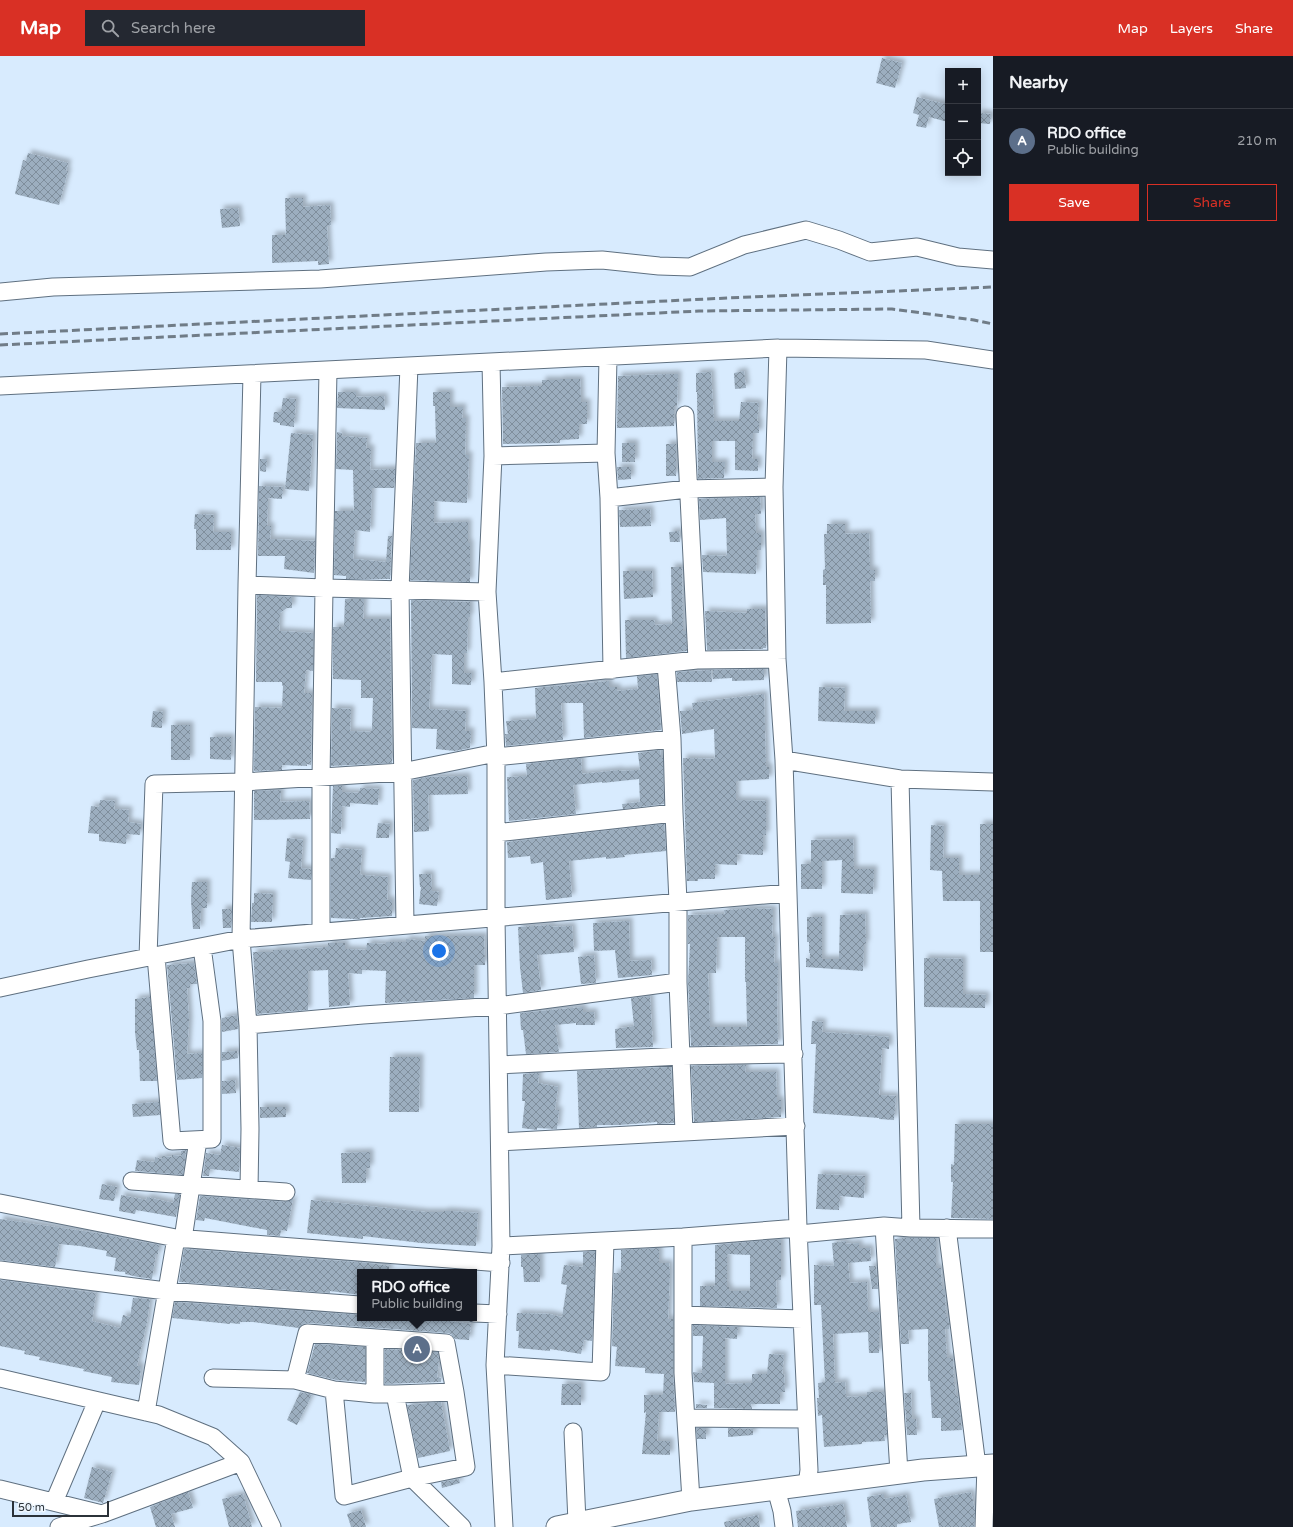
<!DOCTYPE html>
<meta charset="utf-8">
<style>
:root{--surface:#171b24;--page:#242831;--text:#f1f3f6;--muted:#9ea1a6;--line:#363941;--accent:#d93025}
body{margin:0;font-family:"Varela Round",sans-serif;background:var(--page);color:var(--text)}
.controls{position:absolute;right:12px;top:12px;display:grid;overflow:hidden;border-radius:0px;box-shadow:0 2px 10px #0003}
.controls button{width:36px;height:36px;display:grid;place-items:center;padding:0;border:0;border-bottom:1px solid var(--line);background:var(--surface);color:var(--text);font:20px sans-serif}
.scale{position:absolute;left:12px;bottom:10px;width:97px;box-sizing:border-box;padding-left:4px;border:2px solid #2b3239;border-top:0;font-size:11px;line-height:14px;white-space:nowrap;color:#2b3239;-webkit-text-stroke:3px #eff7fe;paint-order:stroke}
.you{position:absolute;left:439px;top:895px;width:14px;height:14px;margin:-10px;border:3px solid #fff;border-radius:50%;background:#1a73e8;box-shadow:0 0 0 6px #1a73e833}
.badge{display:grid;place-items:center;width:26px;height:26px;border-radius:50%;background:var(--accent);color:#fff;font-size:13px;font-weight:700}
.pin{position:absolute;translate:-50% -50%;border:2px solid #fff;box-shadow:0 1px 4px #0006}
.popup{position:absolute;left:357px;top:1213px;width:120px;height:52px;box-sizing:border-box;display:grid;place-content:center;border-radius:0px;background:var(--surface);filter:drop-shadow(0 1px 3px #0005);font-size:13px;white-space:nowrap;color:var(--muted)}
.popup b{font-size:15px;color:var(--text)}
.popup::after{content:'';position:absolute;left:50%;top:100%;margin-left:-8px;border:8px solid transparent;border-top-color:var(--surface)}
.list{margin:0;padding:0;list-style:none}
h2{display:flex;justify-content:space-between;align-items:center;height:52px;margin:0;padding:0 16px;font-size:17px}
h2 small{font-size:13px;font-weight:400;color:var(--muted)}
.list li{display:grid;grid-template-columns:26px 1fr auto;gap:12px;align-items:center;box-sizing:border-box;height:64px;padding:0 16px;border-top:1px solid var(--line)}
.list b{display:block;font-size:15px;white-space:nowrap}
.list p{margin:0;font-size:13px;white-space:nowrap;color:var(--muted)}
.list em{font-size:13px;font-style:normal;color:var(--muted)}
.actions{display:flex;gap:8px;padding:12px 16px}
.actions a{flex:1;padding:9px 0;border:1px solid var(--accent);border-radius:0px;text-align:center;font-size:14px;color:var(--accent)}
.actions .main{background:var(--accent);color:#fff}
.icon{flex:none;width:22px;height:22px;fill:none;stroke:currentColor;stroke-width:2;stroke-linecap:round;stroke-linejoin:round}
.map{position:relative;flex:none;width:993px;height:1471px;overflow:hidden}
header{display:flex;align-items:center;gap:24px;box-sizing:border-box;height:56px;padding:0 20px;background:var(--accent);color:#fff}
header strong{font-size:19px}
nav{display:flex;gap:22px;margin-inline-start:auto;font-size:14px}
.search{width:280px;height:36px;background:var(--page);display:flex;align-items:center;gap:10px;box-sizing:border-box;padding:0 14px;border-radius:0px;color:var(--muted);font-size:15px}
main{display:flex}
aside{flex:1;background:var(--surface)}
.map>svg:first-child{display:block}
.building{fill:url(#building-cross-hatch);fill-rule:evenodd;filter:url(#shadow)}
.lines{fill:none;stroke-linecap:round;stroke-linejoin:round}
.minor-casing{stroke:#5f7080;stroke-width:19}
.major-casing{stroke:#5f7080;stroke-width:23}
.minor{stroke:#fff;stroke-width:17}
.major{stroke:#fff;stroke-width:21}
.rail{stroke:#707c87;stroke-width:3;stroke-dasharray:8 4;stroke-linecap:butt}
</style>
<header>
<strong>Map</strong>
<div class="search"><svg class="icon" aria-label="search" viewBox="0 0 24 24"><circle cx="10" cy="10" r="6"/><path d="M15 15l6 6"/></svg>Search here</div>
<nav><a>Map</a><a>Layers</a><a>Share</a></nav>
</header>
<main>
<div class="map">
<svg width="993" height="1471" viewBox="0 0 993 1471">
<defs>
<pattern id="building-cross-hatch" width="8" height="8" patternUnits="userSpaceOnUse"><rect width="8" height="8" fill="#9caebf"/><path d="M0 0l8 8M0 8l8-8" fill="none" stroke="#7f8e9c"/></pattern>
<filter id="shadow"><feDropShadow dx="3.5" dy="-3.5" stdDeviation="2" flood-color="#0004"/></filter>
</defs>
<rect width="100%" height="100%" fill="#d8ebfe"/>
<path class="building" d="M 882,2 L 902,7 L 895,32 L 876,27 Z
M 917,41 L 948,49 L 948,66 L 929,61 L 926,72 L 916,70 L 919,59 L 913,57 Z
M 978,57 L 991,58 L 990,68 L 978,67 Z
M 28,97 L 68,107 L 66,115 L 68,115 L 59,149 L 15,138 L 23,104 L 26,105 Z
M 285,142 L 303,142 L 303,151 L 330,149 L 331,169 L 327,170 L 329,208 L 318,209 L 318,205 L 272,207 L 272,179 L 286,179 Z
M 238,152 L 240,170 L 222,172 L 220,153 Z
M 744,315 L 746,332 L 735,333 L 734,317 Z
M 711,316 L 714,365 L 739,365 L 741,346 L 759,347 L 757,365 L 759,365 L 759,377 L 753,377 L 752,403 L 758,403 L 758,415 L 735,414 L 735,385 L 712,385 L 712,406 L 725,406 L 724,422 L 698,423 L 697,336 L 696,336 L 696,317 Z
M 672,318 L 678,318 L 677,350 L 674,350 L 674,370 L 617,372 L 618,320 Z
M 560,323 L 580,323 L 581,346 L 587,346 L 587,368 L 579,368 L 579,383 L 560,384 L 560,387 L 503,388 L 502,331 L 542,330 L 542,324 L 560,324 Z
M 338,336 L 356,336 L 356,341 L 384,340 L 385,354 L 337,352 Z
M 433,336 L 450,336 L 450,351 L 463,351 L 462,362 L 466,362 L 465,399 L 469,399 L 467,447 L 434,445 L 434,467 L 468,466 L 468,487 L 470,487 L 470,526 L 410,524 L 416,387 L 436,387 L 435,350 L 433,350 Z
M 283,342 L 296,343 L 294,371 L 280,369 L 280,367 L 273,366 L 274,356 L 281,356 Z
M 337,376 L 342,377 L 342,380 L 367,382 L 366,392 L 371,392 L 370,414 L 395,413 L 394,432 L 372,432 L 370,476 L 355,474 L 353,503 L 386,506 L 388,480 L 392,480 L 390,523 L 346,523 L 346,520 L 334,519 L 335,455 L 354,455 L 353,414 L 336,413 Z
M 291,377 L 313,379 L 309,435 L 285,433 Z
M 622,387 L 635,387 L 635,406 L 622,406 Z
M 666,388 L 676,388 L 676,420 L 666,420 Z
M 260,403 L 267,403 L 266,416 L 260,415 Z
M 617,411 L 631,411 L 631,423 L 618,424 Z
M 259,430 L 283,431 L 282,443 L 268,442 L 267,470 L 271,470 L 270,483 L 315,485 L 314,517 L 284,513 L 285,500 L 258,500 Z
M 760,441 L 761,458 L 755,458 L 756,477 L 761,477 L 761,494 L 757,494 L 756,518 L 703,516 L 702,499 L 727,500 L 726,462 L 700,464 L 699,443 Z
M 650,453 L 651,470 L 620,471 L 619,454 Z
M 195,458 L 214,459 L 213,476 L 231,476 L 231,494 L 196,494 L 196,473 L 194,473 Z
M 827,468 L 845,468 L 845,478 L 869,477 L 870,514 L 875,514 L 875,525 L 870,525 L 871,567 L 826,568 L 826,529 L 823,529 L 823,514 L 825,513 L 824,478 L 827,478 Z
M 679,475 L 680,486 L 670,486 L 669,476 Z
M 671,511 L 682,511 L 683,575 L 686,575 L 687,595 L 626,602 L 625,564 L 654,564 L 655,569 L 672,568 Z
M 623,515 L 652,515 L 653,541 L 624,543 Z
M 257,539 L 292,541 L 292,552 L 287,552 L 280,557 L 279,575 L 313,577 L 313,615 L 306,614 L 304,637 L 312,637 L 311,709 L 307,708 L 307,710 L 282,709 L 282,714 L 254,715 L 255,651 L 282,652 L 283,630 L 282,629 L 282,626 L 256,626 Z
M 345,543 L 364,543 L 363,563 L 390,563 L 392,707 L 331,710 L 332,652 L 351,653 L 350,675 L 371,676 L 372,671 L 373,642 L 361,642 L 361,624 L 333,623 L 333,571 L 344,571 Z
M 411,544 L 470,546 L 470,561 L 468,561 L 467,597 L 464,597 L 464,617 L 472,617 L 471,629 L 452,628 L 452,599 L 432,598 L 429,653 L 466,655 L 465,675 L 471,675 L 470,692 L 455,695 L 436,693 L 437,673 L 412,672 Z
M 747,553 L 765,553 L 766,592 L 763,592 L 763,593 L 707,594 L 705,555 L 747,557 Z
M 764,613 L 764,624 L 732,625 L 732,622 L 713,623 L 713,614 Z
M 711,614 L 712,626 L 677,626 L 677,616 Z
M 654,619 L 657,619 L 661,674 L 584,682 L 583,647 L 561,647 L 563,684 L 506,690 L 505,678 L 508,678 L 506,665 L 536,663 L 535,632 L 609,625 L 609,631 L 617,631 L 617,635 L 638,633 L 637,620 Z
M 819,631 L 845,632 L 844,655 L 876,655 L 875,668 L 818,665 Z
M 764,638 L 766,711 L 769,711 L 769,723 L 736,725 L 736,744 L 766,745 L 766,779 L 763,779 L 763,799 L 737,798 L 737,809 L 715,808 L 715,823 L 698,823 L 698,825 L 687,825 L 683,702 L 715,703 L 714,673 L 682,678 L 680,655 L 693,654 L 692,647 Z
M 153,655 L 163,656 L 162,672 L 151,671 Z
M 171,669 L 190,669 L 190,704 L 171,704 Z
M 210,681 L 231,681 L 231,704 L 210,703 Z
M 660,694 L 661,702 L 663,702 L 664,748 L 623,753 L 622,748 L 640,746 L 639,723 L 602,727 L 602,726 L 573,729 L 576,758 L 509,765 L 507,721 L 527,720 L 526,708 L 581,702 L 582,718 L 619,714 L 620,715 L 640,714 L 638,697 Z
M 467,720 L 468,738 L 428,739 L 429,775 L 414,776 L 413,724 L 428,721 Z
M 333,730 L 342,730 L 342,736 L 359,737 L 360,732 L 379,733 L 378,749 L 350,747 L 350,751 L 342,750 L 341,778 L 331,777 Z
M 281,734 L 280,746 L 309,745 L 310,763 L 254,764 L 254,735 Z
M 100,744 L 115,745 L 114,753 L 129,754 L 128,766 L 141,768 L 140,779 L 127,778 L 126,788 L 99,785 L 99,778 L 88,777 L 91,750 L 99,751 Z
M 378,767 L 390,768 L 389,782 L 376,782 Z
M 664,768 L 666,795 L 624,799 L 625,801 L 606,803 L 606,801 L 569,805 L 572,841 L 546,844 L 543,806 L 531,808 L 530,800 L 508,802 L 507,786 Z
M 980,768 L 993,768 L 993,896 L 980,896 L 980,845 L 943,845 L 942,815 L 930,814 L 931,769 L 944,770 L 943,802 L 959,802 L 959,819 L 980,819 Z
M 287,782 L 303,784 L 301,812 L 311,813 L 311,824 L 288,822 L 290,806 L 285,805 Z
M 853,783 L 854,813 L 874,813 L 873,838 L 841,837 L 842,804 L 822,805 L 822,833 L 801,833 L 801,808 L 811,808 L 811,784 Z
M 336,792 L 362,794 L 360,818 L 362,819 L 388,821 L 387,844 L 392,844 L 392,860 L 360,862 L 360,863 L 356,863 L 331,862 L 331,802 L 335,802 Z
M 419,818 L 431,818 L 432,835 L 439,836 L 437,850 L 419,848 L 421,831 L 420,831 Z
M 192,826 L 207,826 L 207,852 L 201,852 L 200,873 L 193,873 L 191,844 Z
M 254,837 L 273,838 L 272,866 L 251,866 L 252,847 L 254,847 Z
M 745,852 L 773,853 L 772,881 L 775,881 L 774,907 L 778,907 L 777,951 L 778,988 L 691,990 L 688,926 L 690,888 L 688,888 L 688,859 L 725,858 L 724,854 L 745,853 ZM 717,881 L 745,881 L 745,926 L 746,926 L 747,971 L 710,971 L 708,917 L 716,917 Z
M 222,853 L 232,853 L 231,872 L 223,872 Z
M 865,858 L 866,888 L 864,888 L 863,915 L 806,911 L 806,902 L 810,903 L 810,897 L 809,897 L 809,886 L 807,886 L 807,861 L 822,861 L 822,903 L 839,903 L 840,859 Z
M 629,865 L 630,905 L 651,904 L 652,919 L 618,922 L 615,894 L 594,895 L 593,867 Z
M 552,869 L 552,871 L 572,870 L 574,896 L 537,899 L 541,934 L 523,937 L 520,911 L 518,871 Z
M 425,880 L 484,880 L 485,909 L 474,909 L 474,942 L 385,947 L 386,915 L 362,914 L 362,918 L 348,917 L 350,949 L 329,951 L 328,914 L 308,915 L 308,954 L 257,958 L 253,896 L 273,896 L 273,894 L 300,894 L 300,893 L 328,891 L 328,887 L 345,887 L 345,893 L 366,894 L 367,887 L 386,888 L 386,886 L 406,886 L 406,883 L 425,885 Z
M 594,899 L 596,927 L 581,928 L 578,901 Z
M 924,902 L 963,903 L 963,938 L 986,939 L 985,952 L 924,951 Z
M 194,907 L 197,928 L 190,928 L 190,932 L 187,932 L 189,964 L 187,998 L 202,997 L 202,1022 L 177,1024 L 167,909 Z
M 650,940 L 653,991 L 616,992 L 615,973 L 634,970 L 631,942 Z
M 150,941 L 157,1025 L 140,1025 L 139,994 L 137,994 L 135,976 L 135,943 Z
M 583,951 L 583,956 L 594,956 L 595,969 L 576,969 L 576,967 L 555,969 L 559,996 L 526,998 L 523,974 L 521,974 L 520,957 Z
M 237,959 L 238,973 L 222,976 L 222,962 Z
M 812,965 L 823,966 L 822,976 L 889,981 L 889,993 L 882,992 L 879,1039 L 896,1040 L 894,1064 L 879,1063 L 879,1062 L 813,1057 L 816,988 L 811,988 Z
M 237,995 L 238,1002 L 222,1005 L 222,996 Z
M 390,1001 L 420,1001 L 419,1056 L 389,1056 Z
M 746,1009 L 745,1016 L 776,1016 L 777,1044 L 781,1044 L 781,1061 L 694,1066 L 691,1010 Z
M 671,1011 L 674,1067 L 657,1068 L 657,1066 L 619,1069 L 597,1069 L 597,1071 L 579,1072 L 577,1015 Z
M 539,1017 L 538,1027 L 558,1031 L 555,1054 L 559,1054 L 557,1073 L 537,1072 L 537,1074 L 522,1072 L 525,1045 L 522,1045 L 523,1018 Z
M 235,1024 L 236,1037 L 222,1038 L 222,1025 Z
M 159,1046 L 160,1059 L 133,1061 L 132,1048 Z
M 260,1051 L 286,1051 L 286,1061 L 260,1062 Z
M 955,1068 L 993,1068 L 993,1163 L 951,1162 L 953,1126 L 951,1126 L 951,1108 L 954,1109 Z
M 222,1089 L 240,1092 L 239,1116 L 210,1113 L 209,1120 L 203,1120 L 206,1097 L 220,1099 Z
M 186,1094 L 183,1119 L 135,1115 L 137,1104 L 154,1106 L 155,1101 L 162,1103 L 162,1100 L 172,1101 L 172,1099 L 181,1100 L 181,1095 Z
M 370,1096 L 370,1112 L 366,1112 L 366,1127 L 342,1127 L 341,1097 Z
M 818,1118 L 865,1120 L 864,1142 L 840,1140 L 839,1154 L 816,1153 Z
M 102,1128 L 117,1131 L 114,1145 L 99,1143 Z
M 175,1138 L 180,1138 L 176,1161 L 136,1154 L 135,1158 L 119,1155 L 121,1139 L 146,1144 L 147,1141 L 173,1147 Z
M 200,1140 L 285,1146 L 293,1143 L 287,1175 L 281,1174 L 280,1180 L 267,1179 L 267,1174 L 205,1162 L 204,1165 L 196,1164 Z
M 311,1144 L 425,1156 L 444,1156 L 444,1155 L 451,1155 L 478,1157 L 476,1190 L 421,1187 L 363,1180 L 363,1183 L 307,1177 Z
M 0,1163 L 97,1177 L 159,1189 L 158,1198 L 156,1198 L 152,1223 L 138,1221 L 125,1218 L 125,1216 L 114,1215 L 116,1202 L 106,1200 L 107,1195 L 80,1190 L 59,1188 L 55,1211 L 0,1204 Z
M 905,1182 L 936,1182 L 936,1212 L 941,1212 L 942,1233 L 945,1233 L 946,1261 L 948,1261 L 949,1268 L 949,1273 L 945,1273 L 947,1302 L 953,1302 L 954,1328 L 955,1328 L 956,1340 L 958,1340 L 962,1374 L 941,1375 L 941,1362 L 932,1362 L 930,1325 L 928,1325 L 928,1273 L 908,1274 L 909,1288 L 901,1288 L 895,1183 Z
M 768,1184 L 781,1184 L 781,1224 L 776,1224 L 777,1252 L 779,1252 L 700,1250 L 700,1230 L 715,1230 L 715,1189 ZM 727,1198 L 750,1199 L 750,1235 L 729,1235 L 729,1231 L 727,1231 Z
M 846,1185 L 846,1188 L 859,1187 L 859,1192 L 870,1192 L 871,1205 L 848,1207 L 850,1227 L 867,1226 L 868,1256 L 879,1256 L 880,1276 L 879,1276 L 879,1297 L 869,1297 L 868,1276 L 833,1278 L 835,1327 L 845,1326 L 846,1341 L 867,1340 L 867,1336 L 884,1336 L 887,1379 L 884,1379 L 885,1385 L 862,1386 L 862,1388 L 824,1391 L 822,1359 L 818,1360 L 817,1342 L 819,1342 L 818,1327 L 825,1326 L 821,1249 L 814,1249 L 814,1209 L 834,1210 L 832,1187 Z
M 659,1192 L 659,1207 L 669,1207 L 670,1217 L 668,1263 L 673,1263 L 673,1317 L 675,1356 L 659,1356 L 657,1385 L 670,1385 L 670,1399 L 642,1398 L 646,1356 L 644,1357 L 644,1339 L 663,1339 L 664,1318 L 645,1317 L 645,1312 L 615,1310 L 617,1291 L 612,1290 L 614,1217 L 621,1217 L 621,1194 Z
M 184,1193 L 277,1200 L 300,1204 L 301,1202 L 369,1207 L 389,1210 L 389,1216 L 360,1216 L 360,1239 L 330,1235 L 330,1237 L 179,1226 Z
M 595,1195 L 592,1285 L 584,1284 L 581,1298 L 550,1293 L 550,1295 L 518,1292 L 519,1275 L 516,1275 L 517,1257 L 549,1258 L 562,1261 L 567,1229 L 561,1228 L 564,1209 L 583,1211 L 583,1196 Z
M 540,1198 L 540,1226 L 524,1226 L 523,1211 L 521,1211 L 521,1199 Z
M 869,1210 L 876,1210 L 878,1233 L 872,1233 Z
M 0,1224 L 96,1237 L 92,1265 L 120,1272 L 123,1259 L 130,1261 L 133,1242 L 148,1243 L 150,1244 L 147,1266 L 137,1310 L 141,1310 L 139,1329 L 111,1326 L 112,1321 L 83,1315 L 84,1313 L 39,1304 L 40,1301 L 24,1298 L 25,1295 L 0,1290 Z
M 175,1246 L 360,1259 L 360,1262 L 434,1263 L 471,1268 L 469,1284 L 455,1283 L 451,1278 L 447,1277 L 308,1267 L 303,1268 L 299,1272 L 253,1266 L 240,1266 L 240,1268 L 230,1267 L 230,1268 L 172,1262 Z
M 693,1269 L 738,1271 L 737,1283 L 725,1282 L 725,1328 L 752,1327 L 752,1318 L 767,1318 L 769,1298 L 784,1299 L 782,1318 L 784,1318 L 785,1336 L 780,1336 L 780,1348 L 751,1348 L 752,1353 L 714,1352 L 714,1327 L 694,1326 L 693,1316 L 702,1317 L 703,1280 L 693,1280 Z
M 315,1288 L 365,1291 L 365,1326 L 336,1324 L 307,1317 Z
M 385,1293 L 438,1296 L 439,1304 L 437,1321 L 441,1322 L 441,1326 L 385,1328 Z
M 562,1328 L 581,1328 L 581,1349 L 561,1349 Z
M 300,1336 L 312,1339 L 297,1369 L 287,1364 Z
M 904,1337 L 911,1337 L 912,1363 L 916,1363 L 917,1379 L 907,1379 Z
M 441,1346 L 450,1395 L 418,1402 L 407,1349 Z
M 696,1348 L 707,1349 L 707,1352 L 696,1352 Z
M 696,1372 L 706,1372 L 706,1383 L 697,1383 Z
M 728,1372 L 753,1373 L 753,1379 L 728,1381 Z
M 92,1411 L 112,1416 L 103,1447 L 84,1442 Z
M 459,1423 L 460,1427 L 442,1432 L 441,1426 Z
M 188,1436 L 193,1452 L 171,1458 L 175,1471 L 156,1471 L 150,1451 Z
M 971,1436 L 975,1454 L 974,1471 L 939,1471 L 934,1443 Z
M 243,1438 L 252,1471 L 229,1471 L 222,1443 Z
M 884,1438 L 884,1443 L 906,1439 L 911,1466 L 897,1468 L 897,1471 L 871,1471 L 867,1441 Z
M 843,1448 L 847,1471 L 798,1471 L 796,1455 Z
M 361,1454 L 366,1471 L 351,1471 L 347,1458 Z
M 758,1459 L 760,1471 L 725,1471 L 724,1466 Z"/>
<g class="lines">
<defs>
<path id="minor" d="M 0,236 L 53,231 L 320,223 L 546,206 L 602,204 L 659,210 L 690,211 L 744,189 L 806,174 L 839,184 L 870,196 L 917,191 L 958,201 L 993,204
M 778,292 L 774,431 L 777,603 L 784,704 L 798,1172 L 809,1414 L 807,1429
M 608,301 L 606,397 L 609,442 L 612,614
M 491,306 L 493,400 L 487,536 L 493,626 L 496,701 L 496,861 L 501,1190 L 495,1309 L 504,1471
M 0,330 L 778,292 L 926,294 L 993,304
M 685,359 L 697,604
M 493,400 L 606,397
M 609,442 L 687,433 L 774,431
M 247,529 L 324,532 L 328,314
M 493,626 L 697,604 L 777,603
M 784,704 L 900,723 L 993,726
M 900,723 L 911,1172
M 496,777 L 674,757
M 405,869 L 400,534 L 409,310
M 321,876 L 321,723 L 324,532 L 487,536
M 156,900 L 172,1085 L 212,1083 L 212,965 L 202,891
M 148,901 L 154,728 L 243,726 L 402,716 L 491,698 L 496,701 L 672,683
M 678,926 L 684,1076
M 0,932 L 88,913 L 241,883 L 788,837
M 248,969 L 241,883 L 247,529 L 252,318
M 499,1009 L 682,1000 L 794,998
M 500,1086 L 796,1070
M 132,1125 L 286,1136
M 249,1133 L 250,1073 L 248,969 L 363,959 L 498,950 L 678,926 L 678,846 L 674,757 L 672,683 L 666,608
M 0,1147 L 176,1182 L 501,1207
M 884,1170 L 899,1417
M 947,1172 L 977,1410
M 683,1181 L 683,1317 L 691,1444
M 183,1183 L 198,1084
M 501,1190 L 683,1181 L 798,1172 L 799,1178 L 884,1170 L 911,1172 L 993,1173
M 0,1214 L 166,1235 L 360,1249
M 474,1257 L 498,1258
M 683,1259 L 802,1263
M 495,1309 L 601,1316 L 605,1185
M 0,1322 L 159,1359 L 213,1381 L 241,1406 L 272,1471
M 213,1322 L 295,1324 L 334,1334 L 375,1338 L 395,1338 L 412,1422 L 462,1471
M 295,1324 L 307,1277 L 446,1287 L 455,1336 L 466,1411 L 412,1422 L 344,1440 L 334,1334
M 375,1338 L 375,1283
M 395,1338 L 455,1336
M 146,1356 L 176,1182
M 686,1362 L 806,1363
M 573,1376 L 577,1466
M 0,1433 L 102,1458
M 776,1433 L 782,1455 L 784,1471
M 54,1446 L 97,1345
M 59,1471 L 102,1458 L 241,1406
M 984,1471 L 986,1409"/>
<path id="major" d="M 557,1471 L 691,1444 L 923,1414 L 993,1409"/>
</defs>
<use href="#minor" class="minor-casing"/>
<use href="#major" class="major-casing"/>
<use href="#minor" class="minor"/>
<use href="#major" class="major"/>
<path class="rail" d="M 0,278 L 727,242 L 993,231
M 0,289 L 699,255 L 892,253 L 974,264 L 993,268"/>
</g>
</svg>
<div class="controls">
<button>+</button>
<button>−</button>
<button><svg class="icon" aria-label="locate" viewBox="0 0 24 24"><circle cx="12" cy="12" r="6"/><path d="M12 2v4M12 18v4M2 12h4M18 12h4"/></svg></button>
</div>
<div class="scale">50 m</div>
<div class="you"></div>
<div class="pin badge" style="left:417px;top:1293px;background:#5c6f8a">A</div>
<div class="popup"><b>RDO office</b>Public building</div>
</div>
<aside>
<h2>Nearby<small></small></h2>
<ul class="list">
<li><span class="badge" style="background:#5c6f8a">A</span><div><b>RDO office</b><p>Public building</p></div><em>210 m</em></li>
</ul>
<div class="actions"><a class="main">Save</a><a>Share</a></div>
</aside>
</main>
